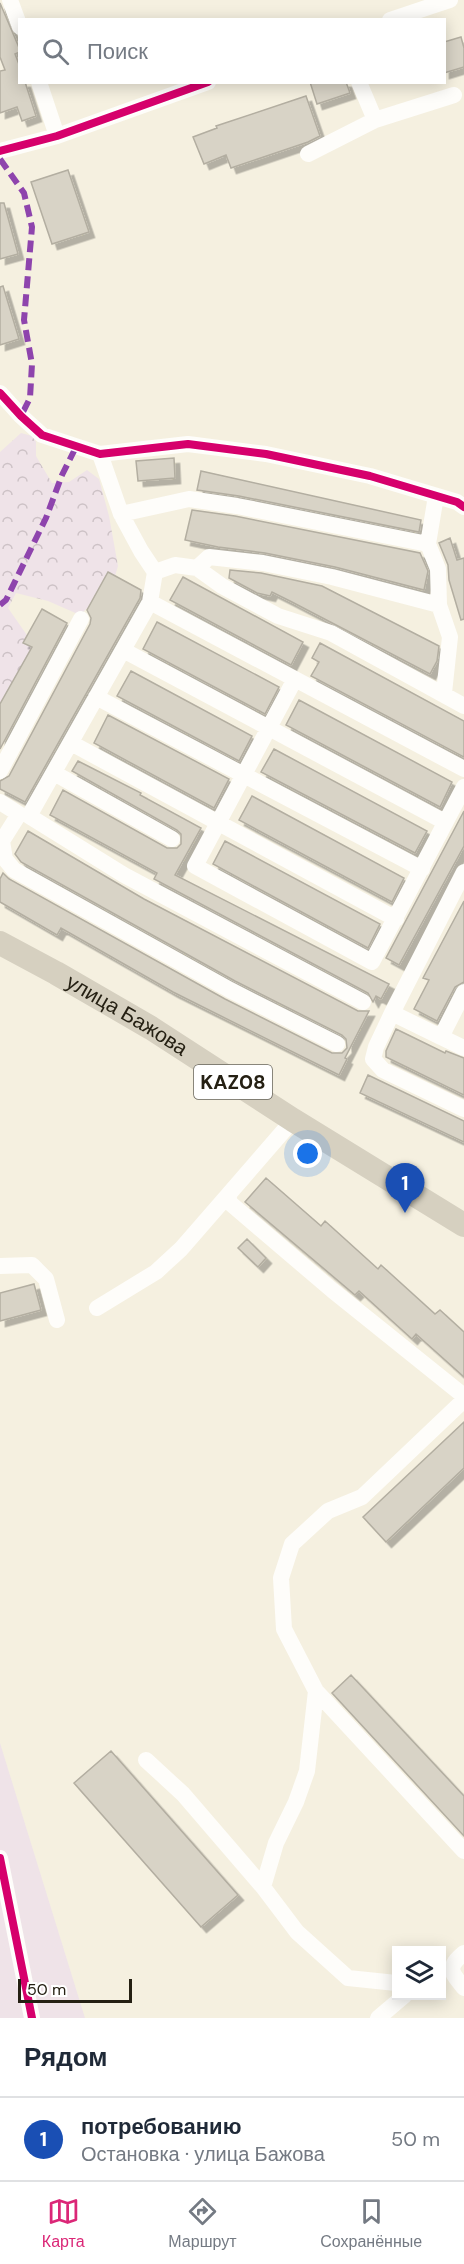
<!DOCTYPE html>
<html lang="ru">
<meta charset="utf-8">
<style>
:root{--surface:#fff;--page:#f6f6f7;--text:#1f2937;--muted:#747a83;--line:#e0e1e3;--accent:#db2777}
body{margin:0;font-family:"DM Sans",sans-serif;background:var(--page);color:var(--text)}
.controls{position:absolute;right:18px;bottom:18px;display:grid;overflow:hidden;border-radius:0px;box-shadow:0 3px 15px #0003}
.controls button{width:54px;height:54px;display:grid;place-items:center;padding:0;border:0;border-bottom:2px solid var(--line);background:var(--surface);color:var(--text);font:30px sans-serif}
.scale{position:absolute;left:18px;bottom:15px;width:114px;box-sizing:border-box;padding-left:6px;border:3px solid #252013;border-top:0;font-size:16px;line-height:21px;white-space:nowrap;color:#252013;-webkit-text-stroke:4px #fff;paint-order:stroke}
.you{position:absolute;left:308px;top:1154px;width:21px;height:21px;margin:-15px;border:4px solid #fff;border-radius:50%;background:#1a73e8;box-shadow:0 0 0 9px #1a73e833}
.badge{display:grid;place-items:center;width:39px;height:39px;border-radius:50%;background:var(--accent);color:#fff;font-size:20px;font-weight:700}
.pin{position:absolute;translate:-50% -50px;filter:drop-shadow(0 2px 3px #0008)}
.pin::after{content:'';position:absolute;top:32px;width:21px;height:18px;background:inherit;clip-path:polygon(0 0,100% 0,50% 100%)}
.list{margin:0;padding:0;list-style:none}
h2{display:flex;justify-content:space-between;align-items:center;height:78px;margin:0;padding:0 24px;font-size:26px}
h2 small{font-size:20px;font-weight:400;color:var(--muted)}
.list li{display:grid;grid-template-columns:39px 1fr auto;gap:18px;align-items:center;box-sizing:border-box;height:84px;padding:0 24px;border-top:2px solid var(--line)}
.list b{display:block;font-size:22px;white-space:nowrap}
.list p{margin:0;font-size:20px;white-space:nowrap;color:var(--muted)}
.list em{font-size:20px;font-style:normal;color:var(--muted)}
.icon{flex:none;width:33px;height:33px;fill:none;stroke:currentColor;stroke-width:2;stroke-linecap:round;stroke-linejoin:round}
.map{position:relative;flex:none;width:464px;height:2018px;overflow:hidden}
.search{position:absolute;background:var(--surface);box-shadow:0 3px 15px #0003;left:18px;right:18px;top:18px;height:66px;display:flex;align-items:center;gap:15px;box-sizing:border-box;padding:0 21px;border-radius:0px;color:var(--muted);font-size:22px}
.sheet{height:162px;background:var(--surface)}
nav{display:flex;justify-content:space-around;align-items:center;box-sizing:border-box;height:84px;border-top:2px solid var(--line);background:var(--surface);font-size:16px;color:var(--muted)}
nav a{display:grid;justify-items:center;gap:3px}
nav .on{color:var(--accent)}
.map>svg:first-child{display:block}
.forest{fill:url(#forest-crowns)}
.garden{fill:#efe3e8}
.building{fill:#d8d3c6;stroke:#b3aea1;stroke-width:1.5;filter:url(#shadow)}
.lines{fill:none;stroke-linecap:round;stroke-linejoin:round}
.minor{stroke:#fefdfa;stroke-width:16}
.highway{stroke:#d6d0c0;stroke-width:24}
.quiet{stroke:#8e44ad;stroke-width:6;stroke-dasharray:12 6;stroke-linecap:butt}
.cycleway-casing{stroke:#fff;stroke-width:11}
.cycleway{stroke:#d6006c;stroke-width:8}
.labels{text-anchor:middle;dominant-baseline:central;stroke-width:4.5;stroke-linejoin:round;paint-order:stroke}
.shield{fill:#fff;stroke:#66635a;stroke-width:1.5}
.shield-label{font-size:20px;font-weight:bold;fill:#252013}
.street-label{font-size:21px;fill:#252013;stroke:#fff}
</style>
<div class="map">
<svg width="464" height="2018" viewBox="0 0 464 2018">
<defs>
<pattern id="forest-crowns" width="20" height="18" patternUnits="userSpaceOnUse" patternTransform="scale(1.5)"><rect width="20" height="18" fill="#efe3e8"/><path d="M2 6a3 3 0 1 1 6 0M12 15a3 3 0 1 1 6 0" fill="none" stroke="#cdc2c6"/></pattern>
<filter id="shadow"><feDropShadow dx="5.5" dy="5.5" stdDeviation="0" flood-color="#0004"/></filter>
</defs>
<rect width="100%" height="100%" fill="#f5f0e0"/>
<path class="forest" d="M 21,433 L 32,436 L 36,442 L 36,456 L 52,483 L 69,482 L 87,470 L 99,479 L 109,516 L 118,566 L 113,583 L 80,615 L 48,601 L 16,593 L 8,608 L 36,648 L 0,712 L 0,452 Z"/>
<path class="garden" d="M 0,1743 L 85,2018 L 0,2018 Z"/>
<path class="building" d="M 0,3 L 20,50 L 20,52 L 15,54 L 20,67 L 20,82 L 25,82 L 36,116 L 22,121 L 17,107 L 0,113 L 0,71 L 5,70 L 0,57 Z
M 461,37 L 464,48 L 464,67 L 444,73 L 444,42 Z
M 310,82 L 346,82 L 350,93 L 317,104 Z
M 306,96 L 320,136 L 308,142 L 231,168 L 226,155 L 204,164 L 193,137 L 217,128 L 216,126 Z
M 68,170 L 89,232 L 52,244 L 31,182 Z
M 0,203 L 4,203 L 18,254 L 0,259 Z
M 3,286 L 19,339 L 0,345 L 0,287 Z
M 174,458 L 175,478 L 138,481 L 136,461 Z
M 201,471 L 421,520 L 419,532 L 239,496 L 197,490 Z
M 192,510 L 235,516 L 420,553 L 428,571 L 424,590 L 335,567 L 265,553 L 218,547 L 185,540 Z
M 450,538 L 457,560 L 464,558 L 464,619 L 461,620 L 449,580 L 448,565 L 439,543 Z
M 230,570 L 261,573 L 322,586 L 439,646 L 437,661 L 430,674 L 290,601 L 272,592 L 270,596 L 257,593 L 229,578 Z
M 108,572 L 141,590 L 140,598 L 25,802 L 0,789 L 0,781 L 9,776 L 90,624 L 91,618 L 87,610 Z
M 183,577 L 303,642 L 291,665 L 170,600 Z
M 42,609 L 67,623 L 0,749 L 0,704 L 32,647 L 23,643 Z
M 157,622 L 279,687 L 265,714 L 143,649 Z
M 320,643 L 464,721 L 464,757 L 311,676 L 319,662 L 312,658 Z
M 131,671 L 252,736 L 239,761 L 117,696 Z
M 299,700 L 452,782 L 440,807 L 286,725 Z
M 108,715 L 229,779 L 214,808 L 94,743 Z
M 274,749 L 427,831 L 415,853 L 261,772 Z
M 78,761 L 141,793 L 140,795 L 201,828 L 175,875 L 389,984 L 381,999 L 376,996 L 373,1002 L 368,993 L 154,879 L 157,873 L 50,815 L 63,790 L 167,848 L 177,848 L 181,844 L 181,834 L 177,830 L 72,771 Z
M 252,796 L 404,878 L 392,902 L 239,820 Z
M 464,811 L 464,846 L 399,965 L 386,958 Z
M 28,831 L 144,899 L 358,1011 L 369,1011 L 345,1058 L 347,1059 L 339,1075 L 173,992 L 61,928 L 57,935 L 0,902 L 0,879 L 3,873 L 9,879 L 225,999 L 332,1053 L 342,1053 L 347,1048 L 346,1039 L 342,1035 L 235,981 L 21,862 L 15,854 Z
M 225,841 L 380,924 L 368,948 L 213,864 Z
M 464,901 L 464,982 L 455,987 L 437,1021 L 414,1009 L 429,980 L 423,978 Z
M 396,1029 L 445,1053 L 446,1051 L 464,1058 L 464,1095 L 386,1057 L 386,1051 Z
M 368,1075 L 464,1121 L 464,1142 L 360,1093 Z
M 266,1178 L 321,1226 L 325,1221 L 378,1269 L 381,1265 L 435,1314 L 440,1310 L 464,1332 L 464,1377 L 416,1334 L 412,1339 L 359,1291 L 355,1295 L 245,1202 Z
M 247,1239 L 266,1258 L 258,1267 L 238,1248 Z
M 34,1284 L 41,1310 L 0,1321 L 0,1293 Z
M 464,1422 L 464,1468 L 386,1542 L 363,1517 Z
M 351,1675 L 464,1796 L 464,1836 L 332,1693 Z
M 111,1751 L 238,1895 L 201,1927 L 74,1783 Z"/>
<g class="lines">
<path class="minor" d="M 10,0 L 20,27
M 390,20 L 450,0
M 39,82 L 57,136
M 359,82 L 375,120 L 454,95
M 0,151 L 57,136 L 208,82
M 308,154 L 375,120
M 0,393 L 21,416 L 42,435 L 100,454 L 188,444 L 266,454 L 370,476 L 457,502 L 464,507
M 100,454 L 121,514 L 141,551 L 155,572 L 150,602 L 29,816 L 124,875 L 363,1002
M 121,514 L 189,499 L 237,506 L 428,544 L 438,569 L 439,605 L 450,637 L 444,693
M 428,544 L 436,496
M 197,568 L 209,557 L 263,563 L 332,577 L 439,605
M 155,572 L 175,565 L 197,568 L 222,586 L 278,616 L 331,633 L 464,706
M 150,602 L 464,769
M 123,650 L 445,822
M 295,679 L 195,866 L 372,962 L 464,787
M 96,697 L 422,869
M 71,743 L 396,919
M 0,771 L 81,619
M 54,773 L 172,839
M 0,802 L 19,814 L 2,841
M 0,840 L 2,841 L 5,859 L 14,870 L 230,990 L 337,1044
M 464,992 L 441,1037 L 392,1013 L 376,1047 L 373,1059 L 383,1070 L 464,1109
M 392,1013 L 464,872
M 441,1037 L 464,1048
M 293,1120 L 228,1195 L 230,1203 L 332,1290 L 464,1396
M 0,1266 L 32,1265 L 46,1279 L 57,1320
M 97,1308 L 156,1272 L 181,1249 L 228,1195
M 464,1400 L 362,1497 L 328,1511 L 292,1544 L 281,1578 L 284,1629 L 316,1691 L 464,1851
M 146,1760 L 183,1794 L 263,1887 L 297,1932 L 348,1978 L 396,1983
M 0,1858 L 32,2018
M 263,1887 L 276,1843 L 296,1802 L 307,1771 L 316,1691
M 464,1953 C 446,1968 451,1972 464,1988
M 378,2018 L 404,1996"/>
<path class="highway" id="s1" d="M 0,943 L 56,973 L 151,1028 L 293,1120 L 464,1225"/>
<path class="quiet" d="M 0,159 L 24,193 L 32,227 L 24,320 L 32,364 L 30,398 L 21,416
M 0,605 L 6,600 L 46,518 L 62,475 L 76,447"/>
<defs>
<path id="cycleway" d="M 0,151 L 57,136 L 208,82
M 0,393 L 21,416 L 42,435 L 100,454 L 188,444 L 266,454 L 370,476 L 457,502 L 464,507
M 0,1858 L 32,2018"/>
</defs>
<use href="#cycleway" class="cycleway-casing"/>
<use href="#cycleway" class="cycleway"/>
</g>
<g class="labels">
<rect class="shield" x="194" y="1065" width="78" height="34" rx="4.5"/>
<g class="shield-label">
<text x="233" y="1082">KAZ08</text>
</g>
<g class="street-label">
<text stroke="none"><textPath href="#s1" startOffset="146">улица Бажова</textPath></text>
</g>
</g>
</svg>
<div class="controls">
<button><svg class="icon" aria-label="layers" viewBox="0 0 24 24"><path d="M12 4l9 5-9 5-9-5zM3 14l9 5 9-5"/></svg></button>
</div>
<div class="scale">50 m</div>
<div class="you"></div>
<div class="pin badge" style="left:405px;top:1213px;background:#1a4fb4">1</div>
<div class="search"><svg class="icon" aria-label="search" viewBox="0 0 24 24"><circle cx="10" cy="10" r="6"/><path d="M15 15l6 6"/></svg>Поиск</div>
</div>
<section class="sheet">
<h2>Рядом<small></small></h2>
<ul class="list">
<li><span class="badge" style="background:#1a4fb4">1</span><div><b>потребованию</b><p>Остановка · улица Бажова</p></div><em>50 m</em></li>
</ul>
</section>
<nav>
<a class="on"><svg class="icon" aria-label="map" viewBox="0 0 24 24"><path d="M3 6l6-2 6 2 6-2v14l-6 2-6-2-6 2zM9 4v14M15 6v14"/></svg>Карта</a>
<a><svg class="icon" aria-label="directions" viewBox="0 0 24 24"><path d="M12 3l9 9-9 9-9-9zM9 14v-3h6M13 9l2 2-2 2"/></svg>Маршрут</a>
<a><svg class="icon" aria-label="saved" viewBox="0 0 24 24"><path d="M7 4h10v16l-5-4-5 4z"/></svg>Сохранённые</a>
</nav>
